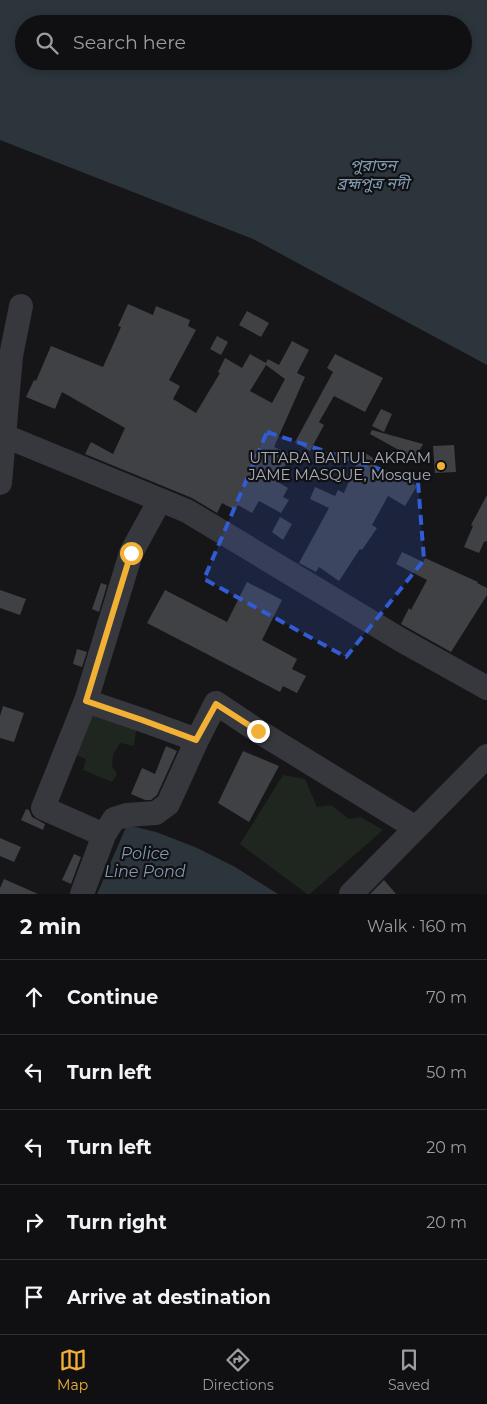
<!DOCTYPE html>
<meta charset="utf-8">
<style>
:root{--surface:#101012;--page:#1e1e20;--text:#f1f3f6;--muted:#9c9d9f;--line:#303032;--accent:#f2b134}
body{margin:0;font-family:Montserrat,"Noto Sans Bengali",sans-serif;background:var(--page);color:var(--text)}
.stop{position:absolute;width:15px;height:15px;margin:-11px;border:4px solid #f2b134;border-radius:50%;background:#fff}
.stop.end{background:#f2b134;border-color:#fff;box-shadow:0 1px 5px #0008}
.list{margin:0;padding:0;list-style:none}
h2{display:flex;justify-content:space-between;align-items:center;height:65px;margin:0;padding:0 20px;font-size:21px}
h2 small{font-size:16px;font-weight:400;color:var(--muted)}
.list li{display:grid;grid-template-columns:32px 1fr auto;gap:15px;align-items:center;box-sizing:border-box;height:75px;padding:0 20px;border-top:1px solid var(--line)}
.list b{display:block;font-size:19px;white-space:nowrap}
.list em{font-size:16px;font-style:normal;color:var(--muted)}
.icon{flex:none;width:28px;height:28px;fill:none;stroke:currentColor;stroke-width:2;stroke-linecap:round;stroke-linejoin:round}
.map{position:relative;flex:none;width:487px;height:894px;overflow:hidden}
.search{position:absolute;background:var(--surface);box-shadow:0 2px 8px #0003;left:15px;right:15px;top:15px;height:55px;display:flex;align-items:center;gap:12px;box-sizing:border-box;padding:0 18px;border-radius:28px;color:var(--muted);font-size:19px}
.sheet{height:440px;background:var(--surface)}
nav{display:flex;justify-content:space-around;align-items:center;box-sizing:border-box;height:70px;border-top:1px solid var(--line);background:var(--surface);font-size:14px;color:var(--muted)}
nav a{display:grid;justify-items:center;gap:2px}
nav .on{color:var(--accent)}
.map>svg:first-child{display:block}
.green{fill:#1e261f}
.water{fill:#2c353c;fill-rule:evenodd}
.building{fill:#404145;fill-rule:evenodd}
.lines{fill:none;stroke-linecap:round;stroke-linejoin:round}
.minor{stroke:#37383d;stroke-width:24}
.route{stroke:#f2b134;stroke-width:6}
.marked{fill:#325cd3;fill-opacity:0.2;stroke:#325cd3;stroke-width:4;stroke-dasharray:10 6;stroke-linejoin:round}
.poi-dot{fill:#f2b134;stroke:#111113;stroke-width:2}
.labels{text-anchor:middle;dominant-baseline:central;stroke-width:4.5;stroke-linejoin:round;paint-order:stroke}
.poi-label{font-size:15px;fill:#a8adb8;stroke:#111113;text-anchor:end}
.water-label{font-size:16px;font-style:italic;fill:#7f9bb3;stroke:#111113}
</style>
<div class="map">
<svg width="487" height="894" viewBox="0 0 487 894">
<rect width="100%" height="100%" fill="#161618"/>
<path class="green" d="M 92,708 L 137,724 L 134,746 L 120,743 L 113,755 L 112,766 L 117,774 L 112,782 L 83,770 L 86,759 L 73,754 Z
M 283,775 L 305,779 L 317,807 L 331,805 L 349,819 L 361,817 L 383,830 L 310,894 L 307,894 L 240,844 Z"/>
<path class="water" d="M 0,0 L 487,0 L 487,365 L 253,239 L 0,140 ZM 24,24 L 463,24 L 463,61 L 24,61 Z
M 127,825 L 156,832 L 195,847 L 235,867 L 278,894 L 97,894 Z"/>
<path class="building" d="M 128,304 L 153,315 L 156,306 L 190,320 L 188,326 L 196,330 L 169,380 L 180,386 L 173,399 L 196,413 L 220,373 L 218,372 L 225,358 L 242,368 L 250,354 L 266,363 L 268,359 L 279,365 L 292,341 L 309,350 L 297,373 L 305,377 L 274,447 L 291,455 L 276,481 L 288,488 L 283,497 L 289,500 L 281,513 L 259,501 L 252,513 L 238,505 L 235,510 L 222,503 L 217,513 L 192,498 L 85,454 L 91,442 L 113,454 L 125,428 L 62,392 L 55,409 L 26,397 L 34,380 L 36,381 L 51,346 L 103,367 L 121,327 L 118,326 ZM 266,365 L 285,379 L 272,403 L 250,391 Z
M 247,311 L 269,323 L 261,337 L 239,325 Z
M 217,336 L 228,342 L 221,355 L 210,349 Z
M 335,354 L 383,378 L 365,412 L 334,396 L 319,422 L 324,425 L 310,451 L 295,442 L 333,372 L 327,368 Z
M 381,409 L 392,414 L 384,432 L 372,426 Z
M 372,430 L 423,444 L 415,459 L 370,434 Z
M 454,445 L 456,472 L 435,473 L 433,446 Z
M 362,451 L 376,460 L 374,464 L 417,486 L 405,506 L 388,496 L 372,525 L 377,528 L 362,550 L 360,549 L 339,581 L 319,567 L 316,572 L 299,563 L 329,508 L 310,499 L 315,487 L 335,496 L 338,490 L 344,493 Z
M 487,495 L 487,541 L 484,542 L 479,553 L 464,547 L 473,526 L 471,525 Z
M 280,517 L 292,524 L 283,540 L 272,532 Z
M 402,552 L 423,562 L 425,558 L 478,582 L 477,583 L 487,588 L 487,595 L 451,652 L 401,624 L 409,608 L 411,610 L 427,580 L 396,564 Z
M 247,582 L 282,600 L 262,640 L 297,659 L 292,669 L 306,676 L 297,693 L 283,686 L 280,692 L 147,623 L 165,590 L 227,622 Z
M 101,583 L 107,585 L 99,612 L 92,609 Z
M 0,590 L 26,599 L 20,615 L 0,608 Z
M 77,649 L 87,652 L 82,667 L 73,664 Z
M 3,706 L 24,713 L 14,742 L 0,738 L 0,716 Z
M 166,746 L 177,751 L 157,795 L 151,800 L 145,800 L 131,794 L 142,768 L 155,774 Z
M 243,751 L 279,766 L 249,822 L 218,803 Z
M 26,809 L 29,810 L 32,817 L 45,824 L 43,830 L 21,820 Z
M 0,838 L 21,847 L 14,862 L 0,856 Z
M 74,854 L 81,857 L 71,884 L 62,880 Z
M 4,879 L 38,894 L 0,894 L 0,888 Z
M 384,880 L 396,894 L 370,894 Z"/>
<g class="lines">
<path class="minor" d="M 5,436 L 187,511 L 401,640 L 487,688
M 0,483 L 11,356 L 21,306
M 160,500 L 131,553 L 86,701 L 142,720 L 197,740 L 216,703 L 258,731 L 416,828
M 104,835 L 114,819 L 127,815 L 156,813 L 168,804 L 197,740
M 82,894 L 104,835 L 43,808 L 87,698
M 351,894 L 487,756"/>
</g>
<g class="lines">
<path class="route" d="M 131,553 L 86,701 L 142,720 L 196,740 L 216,704 L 258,731"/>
</g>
<path class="marked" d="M 267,432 L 418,482 L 424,560 L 346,657 L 204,579 Z"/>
<circle class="poi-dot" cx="441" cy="466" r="5"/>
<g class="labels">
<g class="poi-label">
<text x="431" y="457">UTTARA BAITUL AKRAM<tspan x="431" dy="17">JAME MASQUE, Mosque</tspan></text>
</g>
<g class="water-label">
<text x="373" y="165">পুরাতন<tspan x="373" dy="18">ব্রহ্মপুত্র নদী</tspan></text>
<text x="145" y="853">Police<tspan x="145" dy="18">Line Pond</tspan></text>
</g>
</g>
</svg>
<div class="stop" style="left:131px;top:553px"></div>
<div class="stop end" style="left:258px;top:731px"></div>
<div class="search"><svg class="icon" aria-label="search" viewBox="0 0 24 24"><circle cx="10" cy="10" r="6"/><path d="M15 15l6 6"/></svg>Search here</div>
</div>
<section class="sheet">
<h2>2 min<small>Walk · 160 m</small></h2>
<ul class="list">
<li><svg class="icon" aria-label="ahead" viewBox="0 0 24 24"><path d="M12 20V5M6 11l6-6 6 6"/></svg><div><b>Continue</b></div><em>70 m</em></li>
<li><svg class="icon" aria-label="left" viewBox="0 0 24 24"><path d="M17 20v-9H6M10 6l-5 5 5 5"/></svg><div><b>Turn left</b></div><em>50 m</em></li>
<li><svg class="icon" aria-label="left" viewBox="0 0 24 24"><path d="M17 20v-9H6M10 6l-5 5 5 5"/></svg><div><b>Turn left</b></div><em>20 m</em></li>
<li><svg class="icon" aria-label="right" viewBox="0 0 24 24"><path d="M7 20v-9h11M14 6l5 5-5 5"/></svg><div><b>Turn right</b></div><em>20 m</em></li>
<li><svg class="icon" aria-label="arrive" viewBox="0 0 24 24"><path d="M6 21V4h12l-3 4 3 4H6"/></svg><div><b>Arrive at destination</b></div></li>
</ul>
</section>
<nav>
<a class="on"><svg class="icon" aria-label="map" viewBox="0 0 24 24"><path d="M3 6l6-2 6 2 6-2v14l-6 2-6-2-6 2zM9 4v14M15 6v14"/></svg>Map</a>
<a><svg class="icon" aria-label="directions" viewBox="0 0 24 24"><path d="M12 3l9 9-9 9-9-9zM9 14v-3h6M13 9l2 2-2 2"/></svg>Directions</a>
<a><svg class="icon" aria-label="saved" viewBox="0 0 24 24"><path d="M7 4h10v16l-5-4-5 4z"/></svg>Saved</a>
</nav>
